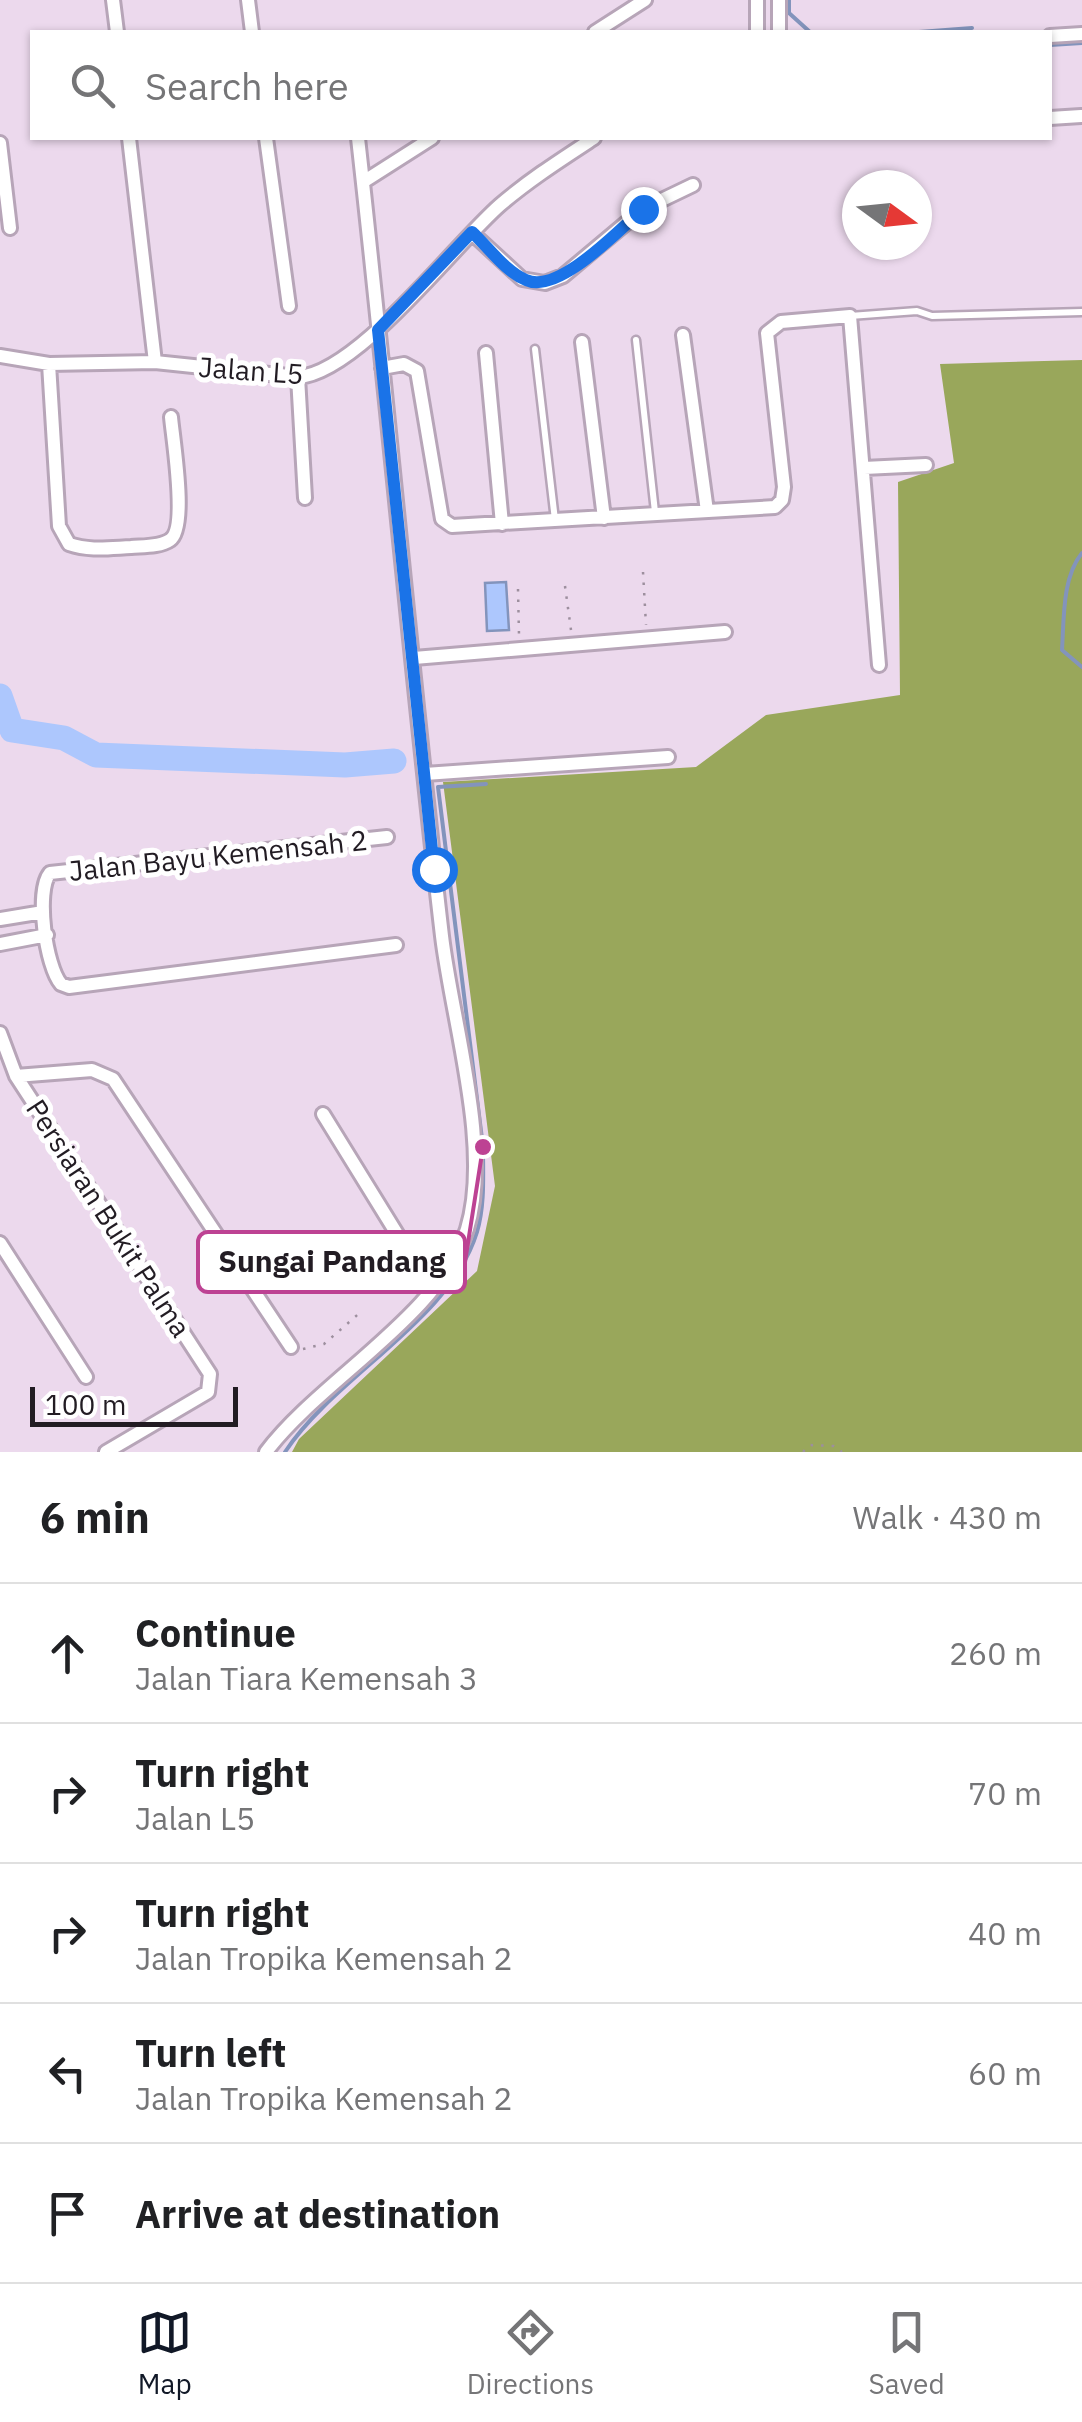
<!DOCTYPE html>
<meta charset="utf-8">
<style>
:root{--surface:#fff;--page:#f6f6f6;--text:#202124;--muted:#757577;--line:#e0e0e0;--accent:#111827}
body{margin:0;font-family:"IBM Plex Sans",sans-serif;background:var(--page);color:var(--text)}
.compass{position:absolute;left:842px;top:170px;width:90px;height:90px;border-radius:50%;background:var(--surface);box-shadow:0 2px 8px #0004;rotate:105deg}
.scale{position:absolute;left:30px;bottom:25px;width:208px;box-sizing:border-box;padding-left:10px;border:5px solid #221c23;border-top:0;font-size:28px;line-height:35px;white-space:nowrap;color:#221c23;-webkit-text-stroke:8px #fff;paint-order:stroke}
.stop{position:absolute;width:30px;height:30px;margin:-22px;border:8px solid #1a73e8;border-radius:50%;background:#fff}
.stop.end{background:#1a73e8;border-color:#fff;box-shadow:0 2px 10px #0008}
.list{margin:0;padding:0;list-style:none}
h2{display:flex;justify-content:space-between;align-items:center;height:130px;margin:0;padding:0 40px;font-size:42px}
h2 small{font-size:32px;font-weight:400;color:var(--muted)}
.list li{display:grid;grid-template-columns:65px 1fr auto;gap:30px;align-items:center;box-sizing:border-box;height:140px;padding:0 40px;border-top:2px solid var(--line)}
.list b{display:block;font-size:38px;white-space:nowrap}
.list p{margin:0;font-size:32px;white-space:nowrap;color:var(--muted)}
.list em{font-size:32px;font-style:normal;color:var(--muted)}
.icon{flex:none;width:55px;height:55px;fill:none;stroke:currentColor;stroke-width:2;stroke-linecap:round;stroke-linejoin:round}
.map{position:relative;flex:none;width:1082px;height:1452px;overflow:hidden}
.search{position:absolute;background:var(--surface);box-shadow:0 2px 8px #0004;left:30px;right:30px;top:30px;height:110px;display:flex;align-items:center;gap:25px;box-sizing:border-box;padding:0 35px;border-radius:0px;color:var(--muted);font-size:38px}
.sheet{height:830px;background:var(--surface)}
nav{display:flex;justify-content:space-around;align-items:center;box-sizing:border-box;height:140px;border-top:2px solid var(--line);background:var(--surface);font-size:28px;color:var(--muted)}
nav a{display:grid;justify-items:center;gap:5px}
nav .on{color:var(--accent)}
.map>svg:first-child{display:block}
.forest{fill:#99a75b}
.water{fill:#adc7fd;stroke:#8394bc;stroke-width:2.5}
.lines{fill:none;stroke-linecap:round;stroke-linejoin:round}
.stream{stroke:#8394bc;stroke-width:4}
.river{stroke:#adc7fd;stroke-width:25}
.lane-casing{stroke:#b7a5b8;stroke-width:11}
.street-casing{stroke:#b7a5b8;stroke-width:18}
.path{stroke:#9d8f9e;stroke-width:2.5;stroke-dasharray:2.5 8;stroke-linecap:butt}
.lane{stroke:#fff;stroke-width:6}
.street{stroke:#fff;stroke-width:12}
.route{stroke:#1a73e8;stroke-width:12}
.labels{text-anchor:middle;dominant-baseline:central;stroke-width:10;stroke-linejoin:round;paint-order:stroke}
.street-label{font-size:28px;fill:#221c23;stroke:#fff}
.leader{fill:none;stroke:#bd4293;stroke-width:4}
.callout-dot{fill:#bd4293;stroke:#fff;stroke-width:4}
.callout{fill:#fff;stroke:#bd4293;stroke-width:4}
.callout-label{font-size:30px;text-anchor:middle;font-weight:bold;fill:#221c23}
</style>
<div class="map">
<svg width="1082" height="1452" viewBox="0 0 1082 1452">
<rect width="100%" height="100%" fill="#ecd9ed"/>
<path class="forest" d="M 1082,360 L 1082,1452 L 292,1452 L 299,1439 L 477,1271 L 495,1186 L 443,782 L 696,767 L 766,715 L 900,695 L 898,482 L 954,463 L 940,364 Z"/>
<path class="water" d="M 506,582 L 509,630 L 487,631 L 485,583 Z"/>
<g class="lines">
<path class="stream" d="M 789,0 L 789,13 L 810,32
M 919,32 L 972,28
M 1050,45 L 1082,43
M 1082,553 C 1062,577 1064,620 1062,650 L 1082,667
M 285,1452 C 336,1375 450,1321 477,1232 C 485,1205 483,1175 483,1147 L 438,787 L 486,784"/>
<path class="river" d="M 0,696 L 12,730 L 64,738 L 96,755 L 345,765 L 394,761"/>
<defs>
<path id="lane" d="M 850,316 L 917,311 L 932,316 L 1082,312
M 636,340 L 655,512
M 535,349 L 555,520"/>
<path id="street" d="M 113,0 L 117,32
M 248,0 L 252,32
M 757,0 L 757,32
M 779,0 L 779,32
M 595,32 L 645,0
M 1050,36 L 1082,34
M 1050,118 L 1081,116
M 129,138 L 155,362
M 266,138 L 289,306
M 0,143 L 10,228
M 363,182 L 432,138
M 472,233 L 522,279 L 545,283 L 563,276 L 643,209 L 693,185
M 683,335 L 707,511
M 582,342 L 604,518
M 486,353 L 502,524
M 0,356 L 49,364 L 155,362 L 298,377 C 358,373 453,246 500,205 C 529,180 562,159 594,138
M 49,364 L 59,526 L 69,544 C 89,551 109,548 131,547 C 143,546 160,547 170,540 C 188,528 173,440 171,417
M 382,368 L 404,364 L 417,371 L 442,519 L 452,526 L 775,507 L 782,500 L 784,487 L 767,333 L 781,322 L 850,316 L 879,665
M 298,377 L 305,498
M 864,468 L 926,465
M 414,658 L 725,632
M 425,774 L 668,757
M 387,837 L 50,873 C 35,891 46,967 61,984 L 69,987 L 396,945
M 0,919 L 43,912
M 0,944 L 47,935
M 0,1033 L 16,1076 L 210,1374 L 208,1392 L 106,1452
M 16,1076 L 92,1070 L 113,1079 L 291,1347
M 323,1114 L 431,1289
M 0,1243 L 86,1377
M 266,1452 C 320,1380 441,1315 467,1229 C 492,1148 452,1021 442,936 C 411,670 388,404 358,138"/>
</defs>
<use href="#lane" class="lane-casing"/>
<use href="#street" class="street-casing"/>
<path class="path" d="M 643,572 L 646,625
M 565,586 L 571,630
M 518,589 L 519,635
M 303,1349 L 324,1344 L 363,1310
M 803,1452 L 810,1445 L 834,1446 L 842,1452"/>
<use href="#lane" class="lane"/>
<use href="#street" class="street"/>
</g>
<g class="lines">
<path class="route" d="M 434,869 L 378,330 L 472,232 C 488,247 506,272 526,280 C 558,295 619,230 643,209"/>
</g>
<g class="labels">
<g class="street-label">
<text transform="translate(251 370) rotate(4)">Jalan L5</text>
<text transform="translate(218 855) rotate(-6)">Jalan Bayu Kemensah 2</text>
<text transform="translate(109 1218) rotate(57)">Persiaran Bukit Palma</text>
</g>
</g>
<path class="leader" d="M483 1147L465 1262"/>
<circle class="callout-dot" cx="483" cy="1147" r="10"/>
<rect class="callout" x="198" y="1232" width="267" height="60" rx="10"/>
<g class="callout-label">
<text x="332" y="1272">Sungai Pandang</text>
</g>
</svg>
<svg class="compass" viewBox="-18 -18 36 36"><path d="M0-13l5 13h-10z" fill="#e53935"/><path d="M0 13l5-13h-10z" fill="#757577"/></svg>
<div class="scale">100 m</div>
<div class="stop" style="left:434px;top:869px"></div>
<div class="stop end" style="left:643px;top:209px"></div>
<div class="search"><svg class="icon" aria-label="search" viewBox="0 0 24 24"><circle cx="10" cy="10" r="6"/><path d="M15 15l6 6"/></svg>Search here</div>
</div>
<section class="sheet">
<h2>6 min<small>Walk · 430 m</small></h2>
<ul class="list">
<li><svg class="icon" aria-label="ahead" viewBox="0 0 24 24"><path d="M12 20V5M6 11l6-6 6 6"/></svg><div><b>Continue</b><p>Jalan Tiara Kemensah 3</p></div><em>260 m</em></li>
<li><svg class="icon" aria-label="right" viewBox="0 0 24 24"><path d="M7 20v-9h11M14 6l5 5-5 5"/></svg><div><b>Turn right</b><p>Jalan L5</p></div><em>70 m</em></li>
<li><svg class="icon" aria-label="right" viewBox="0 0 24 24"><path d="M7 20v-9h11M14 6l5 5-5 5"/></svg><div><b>Turn right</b><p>Jalan Tropika Kemensah 2</p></div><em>40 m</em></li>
<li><svg class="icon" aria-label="left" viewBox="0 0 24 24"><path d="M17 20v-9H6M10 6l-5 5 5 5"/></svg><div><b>Turn left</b><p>Jalan Tropika Kemensah 2</p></div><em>60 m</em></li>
<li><svg class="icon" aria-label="arrive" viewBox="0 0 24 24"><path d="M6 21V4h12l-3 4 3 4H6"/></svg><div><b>Arrive at destination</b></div></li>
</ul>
</section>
<nav>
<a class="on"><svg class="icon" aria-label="map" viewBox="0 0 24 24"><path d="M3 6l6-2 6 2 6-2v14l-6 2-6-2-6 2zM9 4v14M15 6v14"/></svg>Map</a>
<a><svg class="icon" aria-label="directions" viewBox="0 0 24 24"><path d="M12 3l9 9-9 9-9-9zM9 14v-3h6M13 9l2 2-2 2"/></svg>Directions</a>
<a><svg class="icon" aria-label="saved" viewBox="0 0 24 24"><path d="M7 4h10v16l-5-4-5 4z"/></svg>Saved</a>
</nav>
